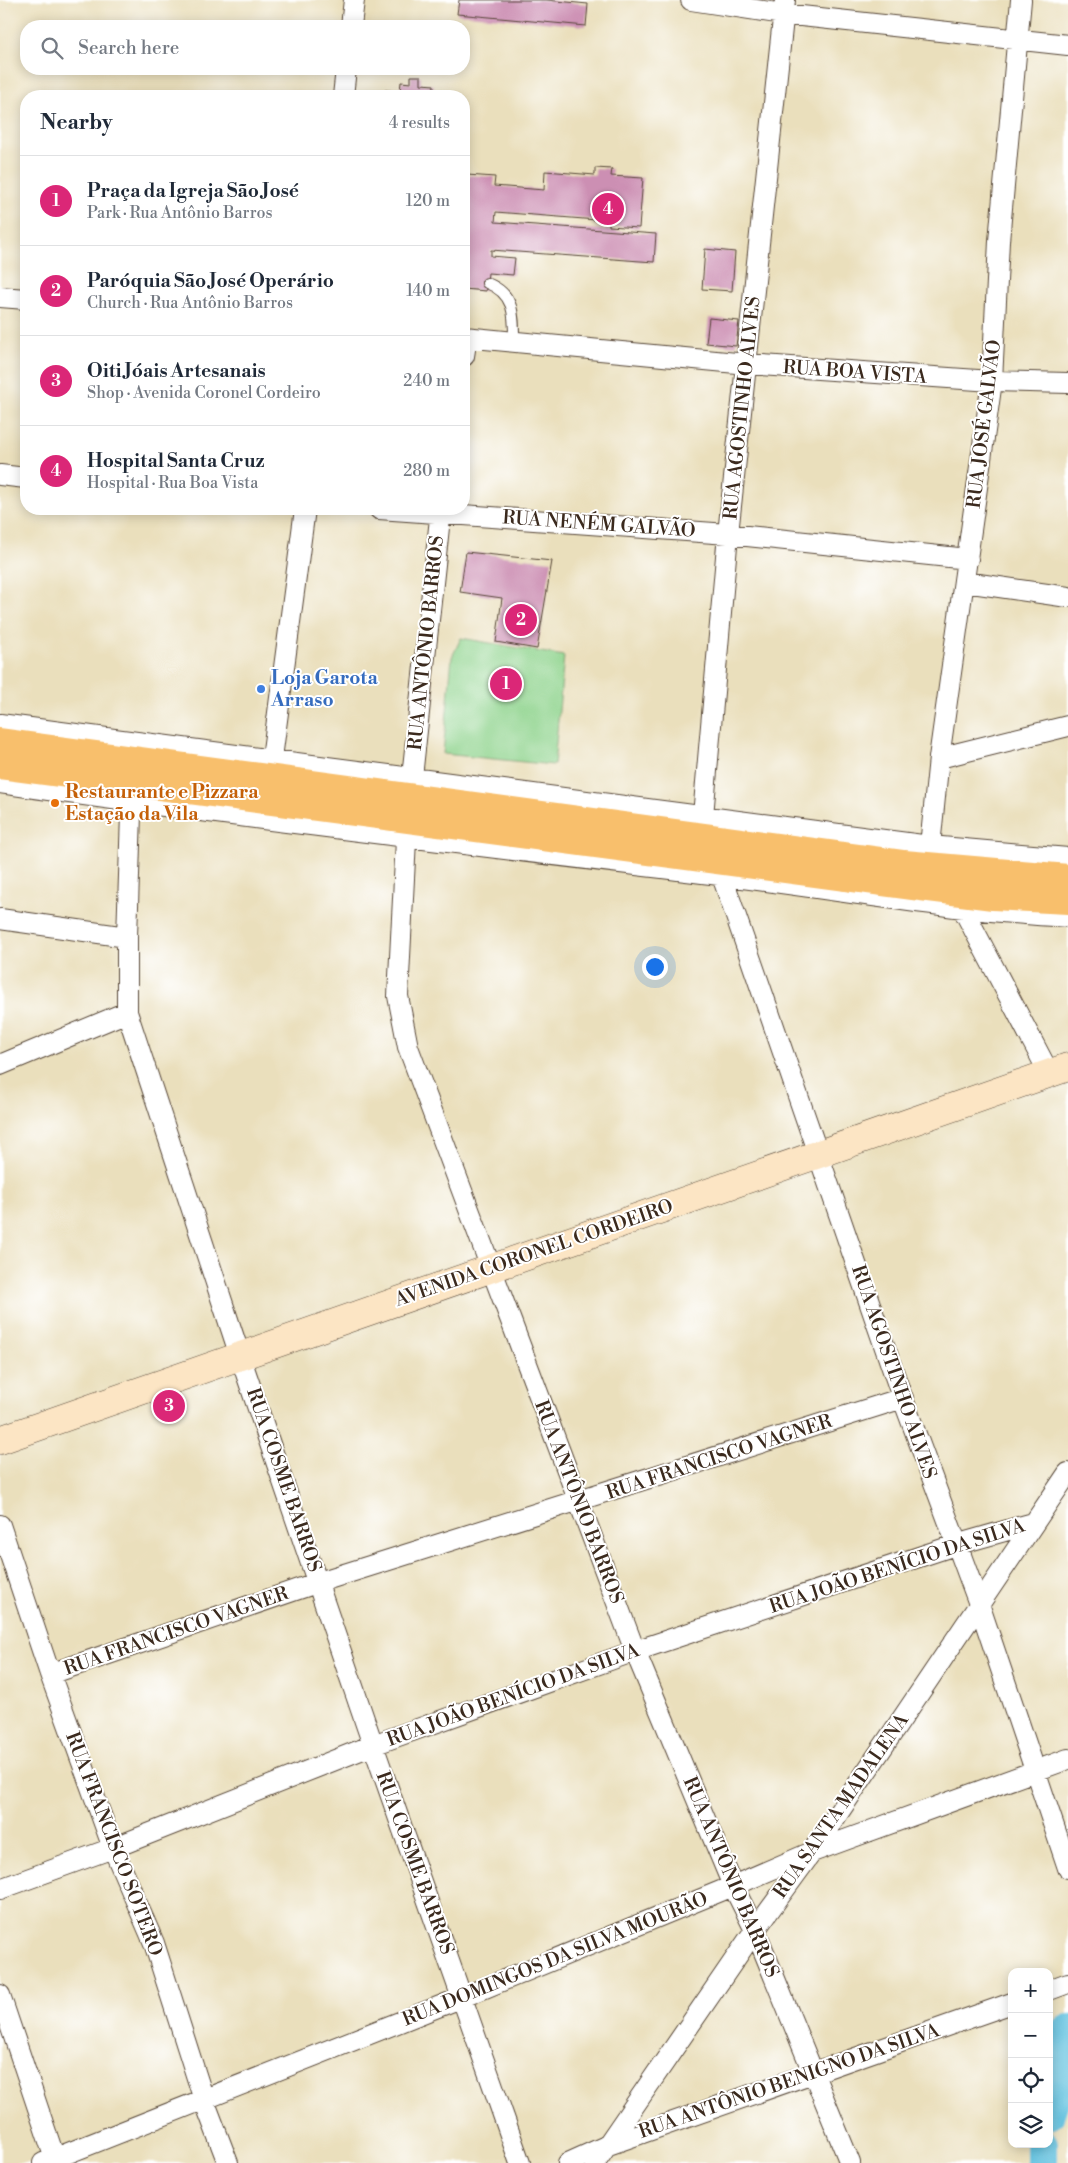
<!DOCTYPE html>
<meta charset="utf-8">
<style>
:root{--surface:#fff;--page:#f2f2f3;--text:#1f2937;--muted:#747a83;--line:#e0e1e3;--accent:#db2777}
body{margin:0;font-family:"Libre Bodoni",serif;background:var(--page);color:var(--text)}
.controls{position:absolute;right:15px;bottom:15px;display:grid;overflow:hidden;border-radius:10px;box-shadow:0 2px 12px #0003}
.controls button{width:45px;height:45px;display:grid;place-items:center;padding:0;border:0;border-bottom:1px solid var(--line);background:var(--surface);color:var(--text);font:25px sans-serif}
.you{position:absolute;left:654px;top:966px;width:18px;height:18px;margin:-12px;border:4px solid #fff;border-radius:50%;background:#1a73e8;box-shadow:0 0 0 8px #1a73e833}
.badge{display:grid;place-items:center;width:32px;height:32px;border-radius:50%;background:var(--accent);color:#fff;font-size:16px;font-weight:700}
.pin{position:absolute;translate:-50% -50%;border:2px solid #fff;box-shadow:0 1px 5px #0006}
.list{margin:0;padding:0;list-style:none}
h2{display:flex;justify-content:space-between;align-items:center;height:65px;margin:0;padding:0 20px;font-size:21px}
h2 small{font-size:16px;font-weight:400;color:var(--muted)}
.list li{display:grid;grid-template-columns:32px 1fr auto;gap:15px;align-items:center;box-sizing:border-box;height:90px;padding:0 20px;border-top:1px solid var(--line)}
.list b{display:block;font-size:19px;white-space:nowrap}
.list p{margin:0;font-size:16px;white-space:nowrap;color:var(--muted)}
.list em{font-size:16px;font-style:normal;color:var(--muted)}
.icon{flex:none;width:28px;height:28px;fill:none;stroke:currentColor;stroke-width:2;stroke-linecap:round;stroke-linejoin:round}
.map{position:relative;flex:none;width:1068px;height:2163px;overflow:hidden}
.search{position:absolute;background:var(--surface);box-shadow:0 2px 12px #0003;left:20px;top:20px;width:450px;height:55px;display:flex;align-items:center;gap:12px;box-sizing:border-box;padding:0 18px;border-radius:20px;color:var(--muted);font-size:19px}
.panel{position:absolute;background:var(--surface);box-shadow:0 2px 12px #0003;left:20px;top:90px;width:450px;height:425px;border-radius:20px}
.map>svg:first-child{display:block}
.green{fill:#90d48e;stroke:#667f56}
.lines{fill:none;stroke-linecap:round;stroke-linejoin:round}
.river{stroke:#61c1df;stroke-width:32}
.building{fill:#cc8fb3}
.lane-casing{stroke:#554536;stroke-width:12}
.street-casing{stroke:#554536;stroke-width:22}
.secondary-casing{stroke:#554536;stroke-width:29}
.primary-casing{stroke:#554536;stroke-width:29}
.lane{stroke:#fff;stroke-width:10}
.street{stroke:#fff;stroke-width:20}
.secondary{stroke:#fce5c4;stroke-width:28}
.primary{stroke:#f8bf6c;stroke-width:28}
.shop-dot{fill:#3f7fe0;stroke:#fff;stroke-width:2}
.food-dot{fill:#e8710a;stroke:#fff;stroke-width:2}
.labels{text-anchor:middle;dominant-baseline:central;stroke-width:4;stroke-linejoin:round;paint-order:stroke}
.street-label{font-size:19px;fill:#3b2a1e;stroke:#fff}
.shop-label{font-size:19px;font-weight:bold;fill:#366cbe;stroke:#fff;text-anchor:start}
.food-label{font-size:19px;font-weight:bold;fill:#c56008;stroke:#fff;text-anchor:start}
</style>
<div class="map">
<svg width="1068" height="2163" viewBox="0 0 1068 2163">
<rect width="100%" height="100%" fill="#fff"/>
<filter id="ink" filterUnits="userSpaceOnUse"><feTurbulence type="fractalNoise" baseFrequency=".02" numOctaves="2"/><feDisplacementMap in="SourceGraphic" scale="10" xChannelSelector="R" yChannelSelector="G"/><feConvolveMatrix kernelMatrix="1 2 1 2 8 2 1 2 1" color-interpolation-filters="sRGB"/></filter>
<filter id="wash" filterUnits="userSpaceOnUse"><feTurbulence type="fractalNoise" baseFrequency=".0096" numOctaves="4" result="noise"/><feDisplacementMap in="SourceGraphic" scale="20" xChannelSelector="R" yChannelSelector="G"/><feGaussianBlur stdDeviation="1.12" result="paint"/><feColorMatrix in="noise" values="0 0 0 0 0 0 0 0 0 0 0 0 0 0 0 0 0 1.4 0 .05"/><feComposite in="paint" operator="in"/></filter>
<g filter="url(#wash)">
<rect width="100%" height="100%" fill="#eadfbc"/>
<path class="green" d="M 461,638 L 564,656 L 554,765 L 443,754 L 452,657 Z"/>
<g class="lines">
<path class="river" d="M 1049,2113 L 1061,2077 L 1063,2038 L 1068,2030
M 1042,2163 L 1042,2144"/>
</g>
<g id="blocks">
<path class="building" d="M 459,0 L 546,0 L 588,4 L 586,26 L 457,14 Z
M 411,76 L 421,76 L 421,84 L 434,85 L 433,96 L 384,96 L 385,90 L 400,91 L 401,82 L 411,83 Z
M 595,168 L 612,169 L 611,176 L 643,178 L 639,228 L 609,226 L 609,221 L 496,212 L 495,222 L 656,234 L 654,262 L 491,250 L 491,256 L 515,258 L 513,275 L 488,273 L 486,291 L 464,289 L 464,196 L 467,175 L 495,177 L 494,186 L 544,190 L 545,171 L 595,175 Z
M 705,249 L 735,252 L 732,291 L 702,289 Z
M 709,318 L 739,321 L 736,346 L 706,343 Z
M 466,552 L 552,561 L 537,649 L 496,642 L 502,598 L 460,592 Z"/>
</g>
</g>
<g filter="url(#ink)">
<use href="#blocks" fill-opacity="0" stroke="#554536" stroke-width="1"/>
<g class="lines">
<defs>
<path id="lane" d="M 487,283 C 515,294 514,315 514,341"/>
<path id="street" d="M 691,0 L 783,14 L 1068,45
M 351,26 L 354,0
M 343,96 L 346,69
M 0,297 L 26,299
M 464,337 L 747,364 L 992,381 L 1068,383
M 464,356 L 467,337
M 0,475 L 26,478
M 379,509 L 728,534 L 968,559
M 965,582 L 1068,597
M 0,724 L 930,846 L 1068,858
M 939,758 L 1068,726
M 264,769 L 272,758 L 305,509
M 412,777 L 441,509
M 0,783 C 239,818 479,846 719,875 C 835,889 951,911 1068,917
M 132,783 L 127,937 L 127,1012 L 240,1356 L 373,1745 L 520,2163
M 703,816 L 728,534 L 785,0
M 407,820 L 398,996 L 408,1047 L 635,1651 L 733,1886 L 755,1930 L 850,2163
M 930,846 L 939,758 L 992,381 L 999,241 L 1021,0
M 722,876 L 900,1391 L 979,1604 L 1068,1868
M 962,907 L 1049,1073
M 0,919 L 127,937
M 0,1065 L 127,1012
M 0,1525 L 50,1674 L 113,1848 L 154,1943 L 204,2100 L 228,2163
M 50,1674 L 319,1582 L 903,1398
M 0,1889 L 113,1848 L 373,1745 L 635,1651 L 955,1545 L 1033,1523
M 1049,1990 L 1068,1983
M 0,1995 L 55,2159
M 43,2163 L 463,1997 L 733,1886 L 812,1852 L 1068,1759
M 568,2163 L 608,2145 L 1012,2003
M 595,2163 L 755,1930 L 812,1852 L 1068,1473"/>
<path id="secondary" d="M 0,1440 L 1068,1067"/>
<path id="primary" d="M 0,742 L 904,864 L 1068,878
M 0,765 L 913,886 L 993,896 L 1068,900"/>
</defs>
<use href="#lane" class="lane-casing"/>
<use href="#street" class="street-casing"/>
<use href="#secondary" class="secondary-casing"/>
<use href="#primary" class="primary-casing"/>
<use href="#lane" class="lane"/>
<use href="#street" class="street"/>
<use href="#secondary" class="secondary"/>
<use href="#primary" class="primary"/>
</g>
</g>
<circle class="shop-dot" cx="261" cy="689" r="5"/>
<circle class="food-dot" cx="55" cy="803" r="5"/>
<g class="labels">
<g class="street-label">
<text transform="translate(855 372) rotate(4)">RUA BOA VISTA</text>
<text transform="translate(742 408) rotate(-84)">RUA AGOSTINHO ALVES</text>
<text transform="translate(984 424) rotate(-83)">RUA JOSÉ GALVÃO</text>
<text transform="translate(599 524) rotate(4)">RUA NENÉM GALVÃO</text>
<text transform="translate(426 643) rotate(-84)">RUA ANTÔNIO BARROS</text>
<text transform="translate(534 1253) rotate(-19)">AVENIDA CORONEL CORDEIRO</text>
<text transform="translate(894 1372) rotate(71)">RUA AGOSTINHO ALVES</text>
<text transform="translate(719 1457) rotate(-18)">RUA FRANCISCO VAGNER</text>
<text transform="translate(284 1480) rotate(71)">RUA COSME BARROS</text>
<text transform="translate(579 1502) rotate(69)">RUA ANTÔNIO BARROS</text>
<text transform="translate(897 1566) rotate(-18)">RUA JOÃO BENÍCIO DA SILVA</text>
<text transform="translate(176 1631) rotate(-19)">RUA FRANCISCO VAGNER</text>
<text transform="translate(513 1695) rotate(-20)">RUA JOÃO BENÍCIO DA SILVA</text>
<text transform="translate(841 1806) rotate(-55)">RUA SANTA MADALENA</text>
<text transform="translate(114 1844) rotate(69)">RUA FRANCISCO SOTERO</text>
<text transform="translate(415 1863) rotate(70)">RUA COSME BARROS</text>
<text transform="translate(731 1877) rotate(67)">RUA ANTÔNIO BARROS</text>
<text transform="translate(555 1959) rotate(-22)">RUA DOMINGOS DA SILVA MOURÃO</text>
<text transform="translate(789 2081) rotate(-19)">RUA ANTÔNIO BENIGNO DA SILVA</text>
</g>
<g class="shop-label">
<text x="271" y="678">Loja Garota<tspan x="271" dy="22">Arraso</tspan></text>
</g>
<g class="food-label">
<text x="65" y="792">Restaurante e Pizzara<tspan x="65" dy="22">Estação da Vila</tspan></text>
</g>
</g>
</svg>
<div class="controls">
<button>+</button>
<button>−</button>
<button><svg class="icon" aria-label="locate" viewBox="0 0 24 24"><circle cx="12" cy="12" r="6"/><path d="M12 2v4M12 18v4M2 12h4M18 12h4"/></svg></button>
<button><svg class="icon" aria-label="layers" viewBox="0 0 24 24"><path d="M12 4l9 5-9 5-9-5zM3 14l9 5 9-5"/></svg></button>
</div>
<div class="you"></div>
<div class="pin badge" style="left:506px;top:684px">1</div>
<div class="pin badge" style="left:521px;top:620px">2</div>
<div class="pin badge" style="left:169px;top:1406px">3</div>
<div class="pin badge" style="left:608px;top:209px">4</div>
<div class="search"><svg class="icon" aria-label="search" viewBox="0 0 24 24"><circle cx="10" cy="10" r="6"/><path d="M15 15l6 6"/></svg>Search here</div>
<section class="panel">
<h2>Nearby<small>4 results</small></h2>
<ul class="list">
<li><span class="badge">1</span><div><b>Praça da Igreja São José</b><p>Park · Rua Antônio Barros</p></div><em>120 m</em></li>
<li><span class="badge">2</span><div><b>Paróquia São José Operário</b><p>Church · Rua Antônio Barros</p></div><em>140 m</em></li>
<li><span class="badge">3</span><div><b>Oiti Jóais Artesanais</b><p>Shop · Avenida Coronel Cordeiro</p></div><em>240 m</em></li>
<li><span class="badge">4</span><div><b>Hospital Santa Cruz</b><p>Hospital · Rua Boa Vista</p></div><em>280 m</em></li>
</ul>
</section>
</div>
